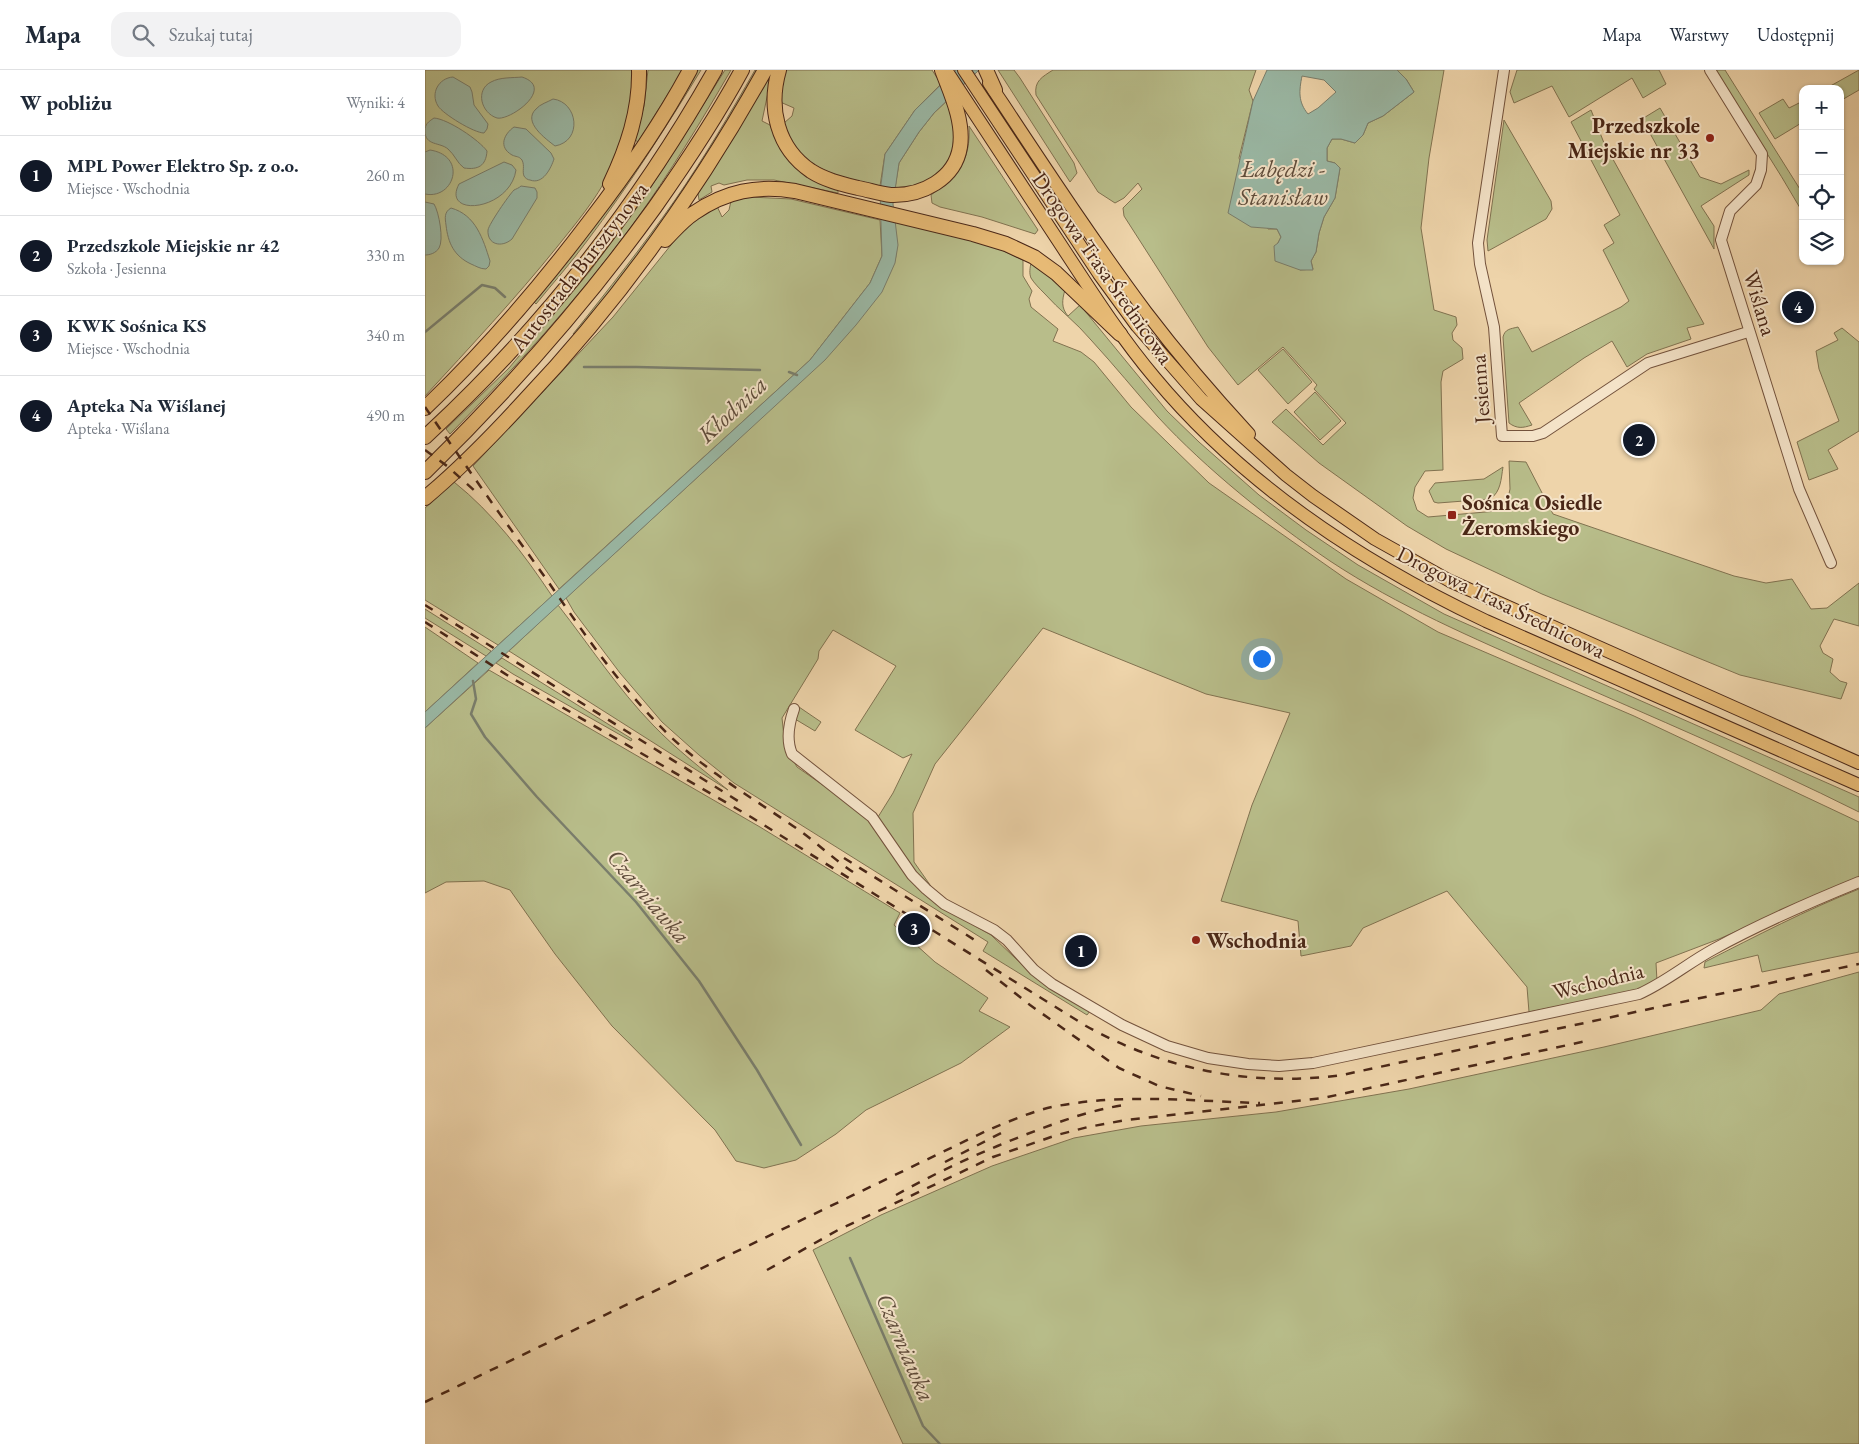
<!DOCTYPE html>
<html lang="pl">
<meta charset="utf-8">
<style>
:root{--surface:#fff;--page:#f2f2f3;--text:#1f2937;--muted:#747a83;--line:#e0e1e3;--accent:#111827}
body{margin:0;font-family:"EB Garamond",serif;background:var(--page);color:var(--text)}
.controls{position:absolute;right:15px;top:15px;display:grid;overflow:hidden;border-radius:10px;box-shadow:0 1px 4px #0004}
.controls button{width:45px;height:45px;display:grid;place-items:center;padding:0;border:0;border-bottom:1px solid var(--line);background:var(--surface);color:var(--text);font:25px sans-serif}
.you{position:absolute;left:836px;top:588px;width:18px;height:18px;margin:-12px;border:4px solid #fff;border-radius:50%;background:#1a73e8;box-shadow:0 0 0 8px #1a73e833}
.badge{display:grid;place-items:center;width:32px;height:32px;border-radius:50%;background:var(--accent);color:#fff;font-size:16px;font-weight:700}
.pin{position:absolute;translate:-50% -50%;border:2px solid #fff;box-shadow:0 1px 5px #0006}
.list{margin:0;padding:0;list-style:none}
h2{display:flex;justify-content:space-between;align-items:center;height:65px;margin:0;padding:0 20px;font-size:21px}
h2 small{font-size:16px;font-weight:400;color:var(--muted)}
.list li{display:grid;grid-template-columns:32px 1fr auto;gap:15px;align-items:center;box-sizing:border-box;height:80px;padding:0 20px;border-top:1px solid var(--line)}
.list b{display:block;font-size:19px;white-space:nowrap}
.list p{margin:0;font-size:16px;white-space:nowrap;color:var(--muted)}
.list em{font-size:16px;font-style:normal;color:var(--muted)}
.icon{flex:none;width:28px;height:28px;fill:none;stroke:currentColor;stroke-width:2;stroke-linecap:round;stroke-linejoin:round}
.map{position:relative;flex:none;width:1434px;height:1374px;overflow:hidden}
header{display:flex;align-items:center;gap:30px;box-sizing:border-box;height:70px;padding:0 25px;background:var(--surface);border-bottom:1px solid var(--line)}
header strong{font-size:24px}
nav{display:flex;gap:28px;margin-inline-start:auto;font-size:18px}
.search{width:350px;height:45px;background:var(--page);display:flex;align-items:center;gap:12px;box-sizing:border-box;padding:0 18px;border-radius:15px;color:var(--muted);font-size:19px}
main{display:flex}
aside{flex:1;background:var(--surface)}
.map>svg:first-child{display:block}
.green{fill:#b8bd8a;stroke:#817250}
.water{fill:#9ab8a5;stroke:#7a7e6c;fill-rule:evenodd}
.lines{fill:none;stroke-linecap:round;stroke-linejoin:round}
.stream{stroke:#7a7e6c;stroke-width:2.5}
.minor-casing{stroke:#73523c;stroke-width:12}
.major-casing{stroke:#4a2717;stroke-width:14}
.highway-casing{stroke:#4a2717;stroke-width:16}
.minor{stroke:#f4e3c8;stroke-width:10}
.major{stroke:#e7ba75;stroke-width:12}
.highway{stroke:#e7ba75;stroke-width:14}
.rail{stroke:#4a2717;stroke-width:2.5;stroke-dasharray:9 9;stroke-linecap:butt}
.poi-dot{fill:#8f2418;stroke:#f4e3c8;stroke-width:2}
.labels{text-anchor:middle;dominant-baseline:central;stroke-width:4;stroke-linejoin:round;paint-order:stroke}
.poi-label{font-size:22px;font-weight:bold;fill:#4a2717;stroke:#f4e3c8;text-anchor:start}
.street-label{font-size:22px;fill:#4a2717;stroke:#f4e3c8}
.water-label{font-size:24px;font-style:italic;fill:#5e4b3a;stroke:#f4e3c8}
</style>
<header>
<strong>Mapa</strong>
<div class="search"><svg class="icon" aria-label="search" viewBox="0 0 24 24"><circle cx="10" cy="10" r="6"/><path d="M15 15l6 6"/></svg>Szukaj tutaj</div>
<nav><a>Mapa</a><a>Warstwy</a><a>Udostępnij</a></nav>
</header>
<main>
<aside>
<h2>W pobliżu<small>Wyniki: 4</small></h2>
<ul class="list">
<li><span class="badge">1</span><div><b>MPL Power Elektro Sp. z o.o.</b><p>Miejsce · Wschodnia</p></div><em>260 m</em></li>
<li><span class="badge">2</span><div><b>Przedszkole Miejskie nr 42</b><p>Szkoła · Jesienna</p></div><em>330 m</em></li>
<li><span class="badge">3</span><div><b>KWK Sośnica KS</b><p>Miejsce · Wschodnia</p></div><em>340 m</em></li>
<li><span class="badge">4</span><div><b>Apteka Na Wiślanej</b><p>Apteka · Wiślana</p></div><em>490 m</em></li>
</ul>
</aside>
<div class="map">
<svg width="1434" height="1374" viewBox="0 0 1434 1374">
<rect width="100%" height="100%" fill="#eed4aa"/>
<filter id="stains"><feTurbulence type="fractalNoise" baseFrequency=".004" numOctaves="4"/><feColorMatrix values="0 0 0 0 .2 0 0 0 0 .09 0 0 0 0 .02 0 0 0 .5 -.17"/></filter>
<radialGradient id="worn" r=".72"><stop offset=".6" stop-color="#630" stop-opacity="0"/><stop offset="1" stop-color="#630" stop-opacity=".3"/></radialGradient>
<path class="green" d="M 0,0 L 209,0 C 209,35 200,71 184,103 C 171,130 151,153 132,177 C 90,229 45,277 0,326 Z
M 223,0 L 258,0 L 213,72 L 210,70 L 219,36 Z
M 272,0 L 276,0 C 240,59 203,117 162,171 C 146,193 128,213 111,234 L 109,232 C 168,157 222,80 272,0 Z
M 300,0 L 306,0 C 276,52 244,104 209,153 C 153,229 90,298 25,364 L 21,359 L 84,298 L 165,201 L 204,149 L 238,99 Z
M 330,0 L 334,0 L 255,132 L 151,266 L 148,264 C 183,220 218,176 250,130 C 279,88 305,44 330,0 Z
M 358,0 L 507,0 L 516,14 L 490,40 L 460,84 L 455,116 C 423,108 388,104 368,74 C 364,68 361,60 359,53 L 367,46 L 369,38 L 353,31 Z
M 573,0 L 589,0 L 595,8 L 649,93 L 652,103 L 645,112 Z
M 628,0 L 831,0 L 824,20 L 828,31 L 814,88 L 843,159 L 852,159 L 856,167 L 853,173 L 875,200 L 888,199 L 886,191 L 891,182 L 894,163 L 899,147 L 910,128 L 915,98 L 910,93 L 902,91 L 902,78 L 907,69 L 916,69 L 930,73 L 938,65 L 943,53 L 958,46 L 989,22 L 981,9 L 972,0 L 1019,0 L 1004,88 L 996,158 L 1009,240 L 1031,247 L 1032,255 L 1027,263 L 1028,270 L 1037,278 L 1038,289 L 1018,301 L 1016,312 L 1018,400 L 1000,401 L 990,417 L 988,428 L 992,440 L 1003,447 L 1072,441 L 1082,433 L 1085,419 L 1084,391 L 1101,392 L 1128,444 L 1309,506 L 1341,513 L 1367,509 L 1386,539 L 1402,538 L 1434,513 L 1434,556 L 1409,549 L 1395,576 L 1398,583 L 1408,589 L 1405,602 L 1415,611 L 1422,613 L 1416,629 L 1315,605 L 1117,524 L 1021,479 L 982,456 L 894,393 L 847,352 L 861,339 L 898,375 L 921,353 L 889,319 L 892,315 L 858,277 L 813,315 L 783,277 L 699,146 L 698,138 L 717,119 L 713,113 L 699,128 L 690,133 L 673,122 L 611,25 C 609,11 617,7 628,0 Z
M 1092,0 L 1234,0 L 1241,14 L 1218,28 L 1207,8 L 1144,47 L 1127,16 L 1089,33 L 1085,22 Z
M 1289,0 L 1300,0 L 1378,124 L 1378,143 C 1350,94 1319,48 1289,0 Z
M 1434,0 L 1434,20 L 1415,31 L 1415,19 L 1400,19 Z
M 343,7 L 346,8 L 337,51 L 345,55 L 350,67 L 360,84 L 413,119 L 413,123 L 349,110 L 322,110 L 299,115 L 294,113 L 286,116 L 287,122 L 274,130 L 273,123 L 307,70 Z
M 524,29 L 532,67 L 522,95 L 511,107 L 498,114 L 470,118 L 474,93 L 494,62 L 509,43 Z
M 1358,29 L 1364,38 L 1378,31 L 1378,52 L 1350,69 L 1334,43 Z
M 1235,38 L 1275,107 L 1296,114 L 1324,100 L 1324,105 L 1276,136 L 1289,156 L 1289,179 L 1217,49 Z
M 1166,40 L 1179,73 L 1279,254 L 1262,258 L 1266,269 L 1222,284 L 1202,297 L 1187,271 L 1159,288 L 1094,333 L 1107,355 C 1098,358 1092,359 1084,353 L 1078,267 C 1080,259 1085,259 1093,257 L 1107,282 L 1196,237 L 1204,231 L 1178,180 L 1189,173 L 1179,155 L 1195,145 L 1146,52 Z
M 1079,50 L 1126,131 L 1127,139 L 1121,149 L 1063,181 L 1062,170 Z
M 544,56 L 613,160 L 610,164 L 557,147 L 515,137 L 507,133 L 506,125 C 533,106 546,90 544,56 Z
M 325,127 L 366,129 L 455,150 L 457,186 L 445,213 L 385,290 L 134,519 L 48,396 L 188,247 L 258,160 L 291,134 L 297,147 L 304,140 L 306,131 Z
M 469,151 L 568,176 L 598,190 L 598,206 L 607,221 L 604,229 L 606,237 L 633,259 L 628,271 L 656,282 L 669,292 L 706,337 L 784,413 L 921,509 L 1013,562 L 1209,646 L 1434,752 L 1434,807 L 1294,869 L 1231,893 L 1232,911 L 1210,921 L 1104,942 L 1102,917 L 1022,821 L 938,858 L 926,876 L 876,886 L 873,851 L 796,831 L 827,735 L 865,643 L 781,624 L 618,558 L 510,694 L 488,743 L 489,792 L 510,822 L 487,801 L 453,747 L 468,723 L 487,684 L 478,688 L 430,660 L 471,596 L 408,560 L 394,581 L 393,589 L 357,648 L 360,675 L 372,697 L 425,734 L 448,755 L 478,801 L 515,836 L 566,865 L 613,910 L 659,937 L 665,941 L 662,945 L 558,881 L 563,872 L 309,713 L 274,685 L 237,652 L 195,603 L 149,542 L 141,528 L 314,369 L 463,206 C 475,185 472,175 469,151 Z
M 606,193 L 623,204 L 640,220 C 637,230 636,238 643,246 L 655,235 L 742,341 L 774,372 L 834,425 L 881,460 L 933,495 L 1019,544 L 1434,727 L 1434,742 C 1332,691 1227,647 1123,601 C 1048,568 973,536 905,491 C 846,451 781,399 733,347 C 711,322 689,295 666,270 C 652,253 634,240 619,223 C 615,219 609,213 606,208 C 604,203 605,198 606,193 Z
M 1417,258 L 1434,272 L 1434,361 L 1403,380 L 1413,399 L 1384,410 L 1372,372 L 1414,351 L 1394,299 L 1391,281 L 1413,270 L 1409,263 Z
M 858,279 L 887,312 L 863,334 L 833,300 Z
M 890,322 L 916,351 L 895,370 L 869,342 Z
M 1078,397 C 1076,409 1076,422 1065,429 L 1013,433 L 1009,432 L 1004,421 L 1010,413 L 1059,409 Z
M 29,412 C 68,443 99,484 127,526 L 73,575 L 0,530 L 0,438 Z
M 133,535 C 165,576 193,619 228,655 C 251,679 278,700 303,720 L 84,581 Z
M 0,539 L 66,581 L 61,586 L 0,548 Z
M 0,557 L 53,593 L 0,642 Z
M 77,588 L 207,669 L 206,671 L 88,604 L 71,593 Z
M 64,600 L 335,757 L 475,843 L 469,855 L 510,892 L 563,928 L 554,941 L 585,957 L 536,993 L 441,1040 L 411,1064 L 371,1090 L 339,1098 L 311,1091 L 290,1060 L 187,956 L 130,884 L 85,820 L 59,811 L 21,812 L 0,823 L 0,658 Z
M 374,637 L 396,652 L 390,661 L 370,649 L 371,641 Z
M 1434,819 L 1434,882 L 1337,902 L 1333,885 L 1279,898 L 1280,892 C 1331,866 1381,840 1434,819 Z
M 1434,902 L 1434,1374 L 478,1374 L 388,1180 L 456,1145 L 567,1096 L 649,1068 L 716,1056 L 851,1042 L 984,1019 L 1179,977 L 1336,940 L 1354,924 Z"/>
<path class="water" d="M 531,0 L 554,0 L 509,43 L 494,62 L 474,93 L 468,134 L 473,175 L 470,193 L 457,222 L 431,255 L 400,290 L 0,658 L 0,642 L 385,290 L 445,213 L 457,186 L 455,122 L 460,84 L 490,40 Z
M 842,0 L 972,0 L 981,9 L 989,22 L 958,46 L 943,53 L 938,65 L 930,73 L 916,69 L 907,69 L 902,78 L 902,91 L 910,93 L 915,98 L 910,128 L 899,147 L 894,163 L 891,182 L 886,191 L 888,200 L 875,200 L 850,191 L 849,176 L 853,173 L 856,167 L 852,159 L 826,157 L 803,143 L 828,31 ZM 877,6 L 899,10 L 911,22 L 893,38 L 883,44 C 873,32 874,21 877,6 Z
M 28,7 L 45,17 L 47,22 L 49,35 L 63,54 L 62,59 L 59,63 C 49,63 18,44 13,36 C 5,23 14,8 28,7 Z
M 97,7 C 131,18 85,51 72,48 C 56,43 50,20 66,12 C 75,7 87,8 97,7 Z
M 128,29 C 153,32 158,71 130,76 C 121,69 97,52 111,39 C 115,34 123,32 128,29 Z
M 9,48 C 23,49 54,70 62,81 C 61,96 53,100 39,98 C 32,93 30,85 23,79 C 15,72 0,76 0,61 C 0,54 3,52 9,48 Z
M 89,57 L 101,59 L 126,83 L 129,89 C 126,98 118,115 105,110 C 103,110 100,108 99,106 C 97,101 100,96 97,90 C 94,86 91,87 87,85 C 73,77 79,64 89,57 Z
M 5,80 C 43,86 29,130 0,124 L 0,82 Z
M 79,92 L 87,95 L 91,100 C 85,141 16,148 34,114 Z
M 96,116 L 110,118 L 112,122 L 112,128 L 87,169 C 77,178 62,175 63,160 C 64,154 84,125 89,120 C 91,119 94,118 96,116 Z
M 0,132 L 9,134 C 14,142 19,170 14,178 C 11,183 5,185 0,185 Z
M 26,138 C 51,145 58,169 65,191 L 64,196 L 61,199 C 55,199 51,196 46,194 C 29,186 23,173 21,155 C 20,148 19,142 26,138 Z"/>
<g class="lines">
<path class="stream" d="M 0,262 L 57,215 L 70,218 L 80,227
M 159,297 L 212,297 L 335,300
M 364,302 L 372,305
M 48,611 L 51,629 L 46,644 L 60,667 L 112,727 L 211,832 L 274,911 L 332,1000 L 376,1075
M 425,1188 L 498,1356 L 515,1374"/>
<defs>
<path id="minor" d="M 1079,0 L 1053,173 L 1055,194 L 1069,257 L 1077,366 L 1108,366 L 1118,363 L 1223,293 L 1323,262
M 1285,0 L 1337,84 L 1336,100 L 1331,115 L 1305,141 L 1296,170 L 1374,419 L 1406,493
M 369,639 C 364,653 361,670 367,684 L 447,747 L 487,805 L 501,819 L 519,834 L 569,860 L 582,870 L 609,900 L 627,914 L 697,955 L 742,976 L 783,988 L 823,994 L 854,996 L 888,993 L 1214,924 C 1241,912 1263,893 1289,879 C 1336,853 1385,832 1434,812"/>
<path id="major" d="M 521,0 C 558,57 595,113 632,169 C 663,216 693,264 730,308 C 819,415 936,492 1061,551 L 1434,715
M 539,0 L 674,204 L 712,256 L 776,329 L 861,405 L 888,426 L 950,469 L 1025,511 L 1434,693
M 564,13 C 615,90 666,168 721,242 C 753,284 788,325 824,364"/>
<path id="highway" d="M 354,0 C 343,38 352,78 386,101 C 400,110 417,114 433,118 C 444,120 455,124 466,125 C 497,126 530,109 535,77 C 539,51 526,24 517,0
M 561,0 L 570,20
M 185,114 C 202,78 215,41 214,0
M 240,170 C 249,161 258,150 269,143 C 301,121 332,115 370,121 L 548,164 L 581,174 L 609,187 L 631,203 L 695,264
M 0,338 C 60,281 114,218 164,152 C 201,104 236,54 265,0
M 0,367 C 115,261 213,136 290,0
M 0,402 C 86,318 160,234 230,137 C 261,93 291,48 317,0
M 0,428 C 36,398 68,365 100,330 C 194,231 273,120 340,0"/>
</defs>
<use href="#minor" class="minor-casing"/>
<use href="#major" class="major-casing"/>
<use href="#highway" class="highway-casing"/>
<use href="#minor" class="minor"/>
<use href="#major" class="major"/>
<use href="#highway" class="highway"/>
<path class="rail" d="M 0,337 C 40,395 81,453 122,510 C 160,565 198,621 246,667 C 283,702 326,727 368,756 C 389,770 407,788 428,802
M 0,380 L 22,396 L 51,422
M 0,535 L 313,731
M 0,552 L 85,607 L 326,747 L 661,956 C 740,1000 827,1017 917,1005 L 1434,894
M 419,788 L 556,874
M 561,900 L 605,935 L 694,998 L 734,1016 L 776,1026
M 520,1092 L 582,1060
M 471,1125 C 512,1102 554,1083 597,1066 C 631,1053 664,1040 700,1035
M 342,1200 L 413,1160 L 528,1106 L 568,1087 L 632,1065 L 663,1057 L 701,1050 L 898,1028 L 1166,970
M 0,1332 L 563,1060 C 583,1052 605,1042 627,1037 C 695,1023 766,1031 835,1033"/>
</g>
<g class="poi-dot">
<circle cx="1285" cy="68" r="5"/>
<rect x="1022" y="440" width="10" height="10" rx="2.5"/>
<circle cx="771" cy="870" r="5"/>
</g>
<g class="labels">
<g class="poi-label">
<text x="1275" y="55" text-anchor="end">Przedszkole<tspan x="1275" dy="25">Miejskie nr 33</tspan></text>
<text x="1037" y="432">Sośnica Osiedle<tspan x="1037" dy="25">Żeromskiego</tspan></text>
<text x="781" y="870">Wschodnia</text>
</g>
<g class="street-label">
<text transform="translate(154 197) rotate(-52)">Autostrada Bursztynowa</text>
<text transform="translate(678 198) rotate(55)">Drogowa Trasa Średnicowa</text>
<text transform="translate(1335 233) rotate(73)">Wiślana</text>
<text transform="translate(1055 319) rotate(-94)">Jesienna</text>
<text transform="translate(1076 532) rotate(26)">Drogowa Trasa Średnicowa</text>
<text transform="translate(1173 911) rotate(-14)">Wschodnia</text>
</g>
<g class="water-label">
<text x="858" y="98">Łabędzi -<tspan x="858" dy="28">Stanisław</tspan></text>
<text transform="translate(307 339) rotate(-43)">Kłodnica</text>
<text transform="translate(224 826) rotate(50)">Czarniawka</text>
<text transform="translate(481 1277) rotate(67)">Czarniawka</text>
</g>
</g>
<rect width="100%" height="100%" filter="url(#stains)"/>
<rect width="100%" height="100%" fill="url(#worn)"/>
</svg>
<div class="controls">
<button>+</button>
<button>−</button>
<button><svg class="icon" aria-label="locate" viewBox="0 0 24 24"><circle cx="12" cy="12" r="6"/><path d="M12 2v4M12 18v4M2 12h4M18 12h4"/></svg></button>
<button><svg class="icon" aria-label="layers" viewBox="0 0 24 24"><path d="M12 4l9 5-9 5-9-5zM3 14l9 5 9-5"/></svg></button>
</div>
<div class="you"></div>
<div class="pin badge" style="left:656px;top:881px">1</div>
<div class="pin badge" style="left:1214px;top:370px">2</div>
<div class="pin badge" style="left:489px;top:859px">3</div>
<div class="pin badge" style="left:1373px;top:237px">4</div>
</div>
</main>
